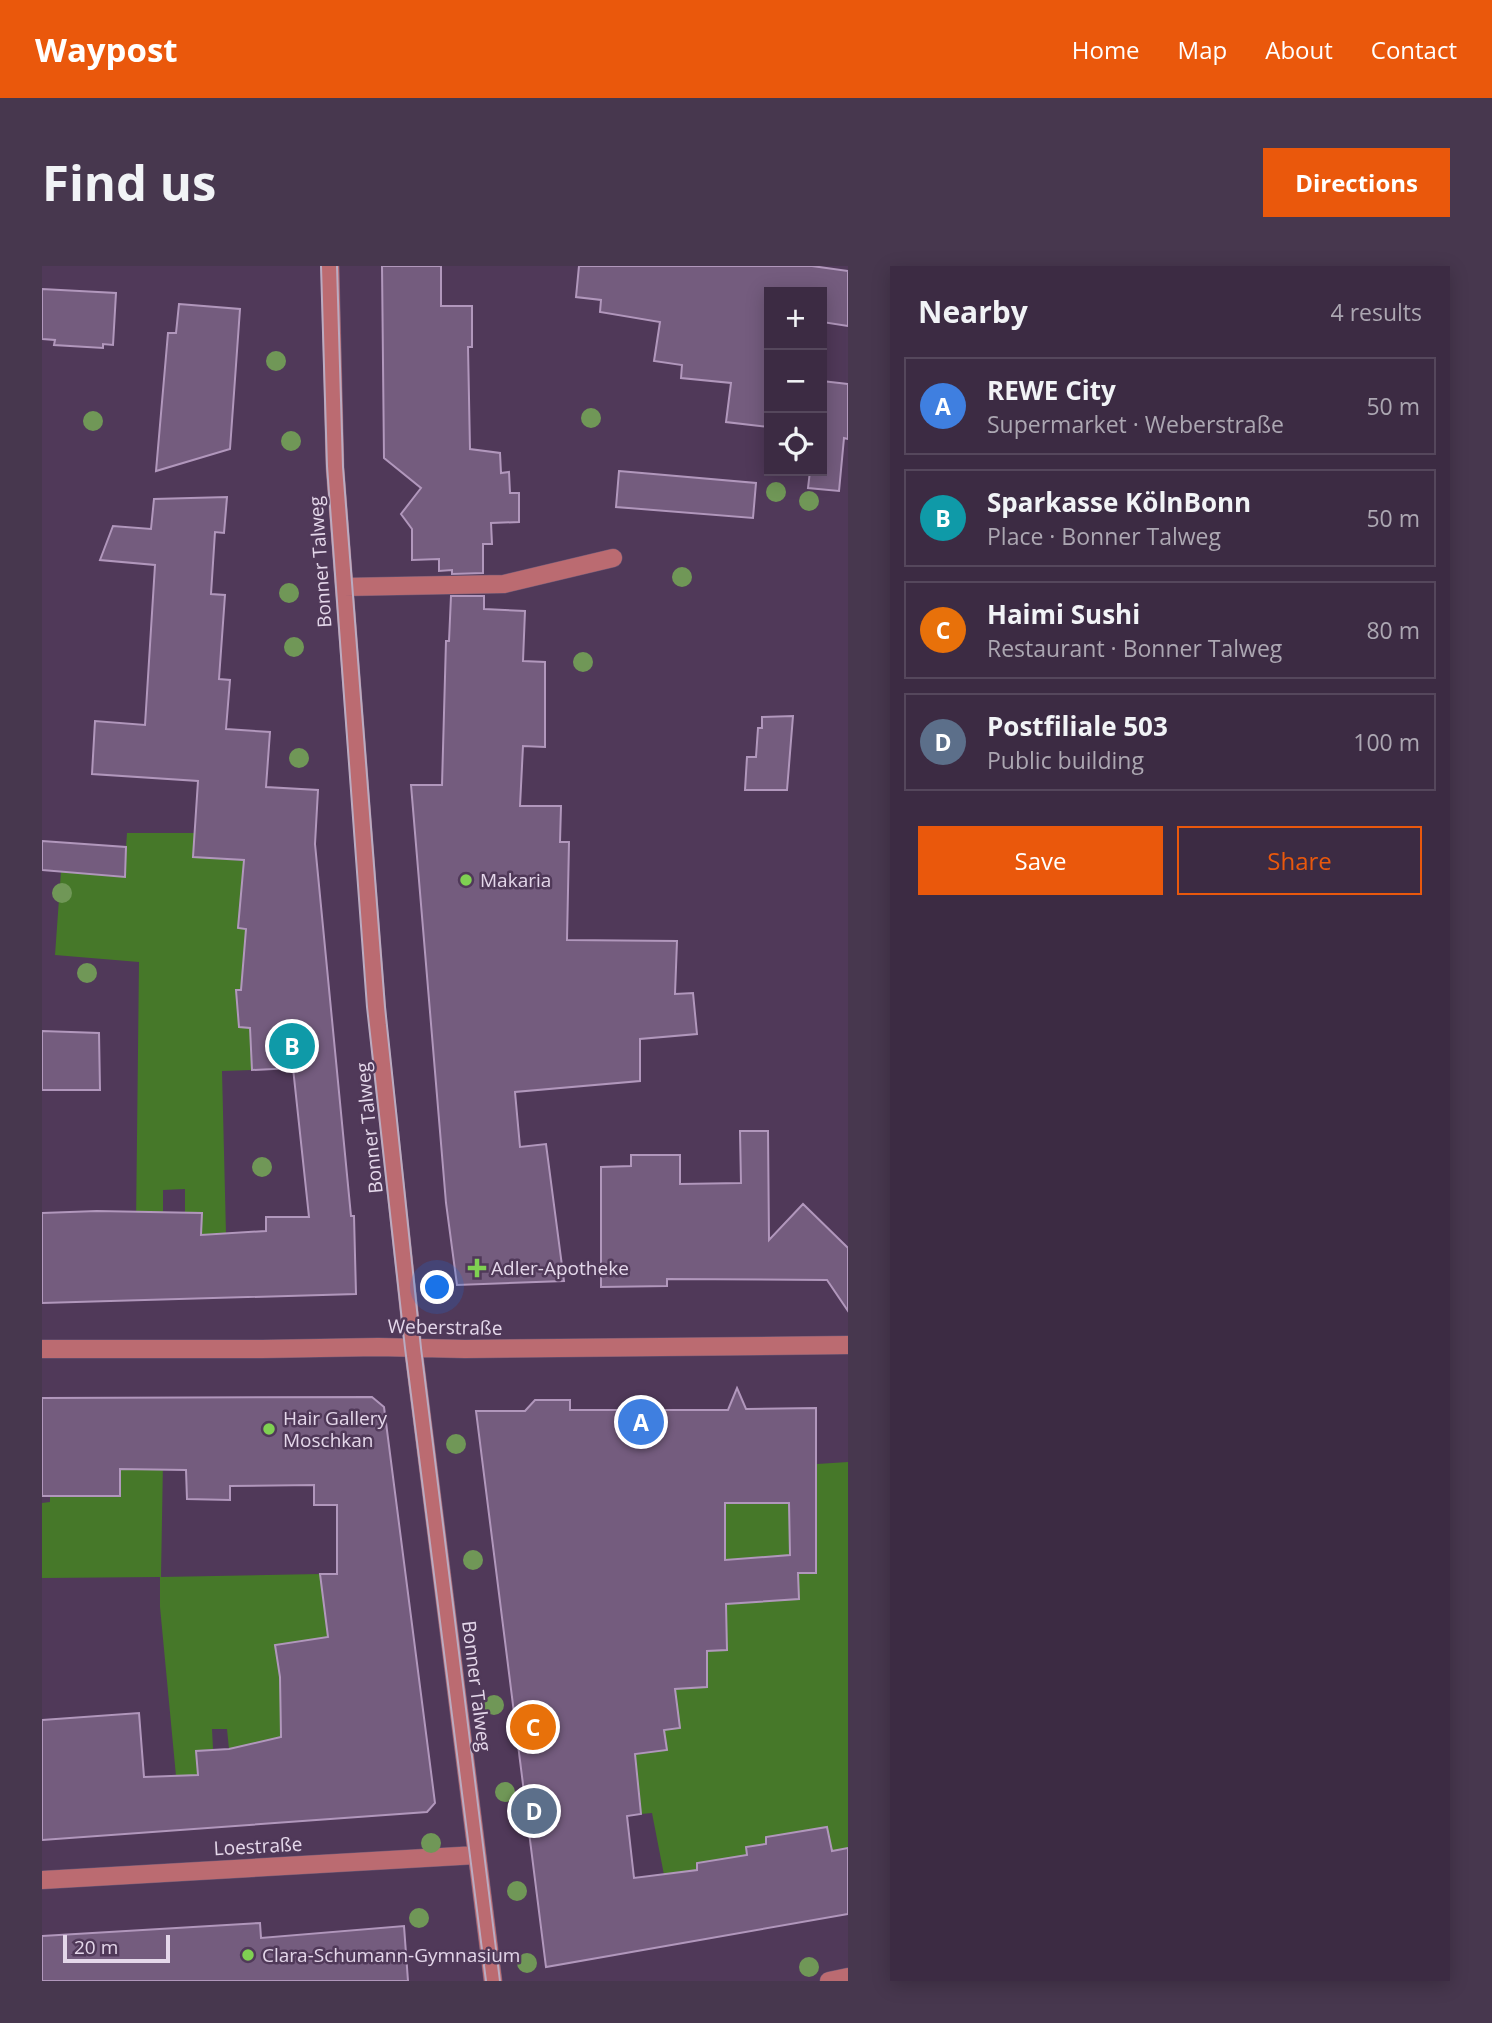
<!DOCTYPE html>
<meta charset="utf-8">
<style>
:root{--surface:#3c2b43;--page:#47374e;--text:#f1f3f6;--muted:#aca7b2;--line:#55475c;--accent:#ea580c}
body{margin:0;font-family:"Open Sans",sans-serif;background:var(--page);color:var(--text)}
.controls{position:absolute;right:21px;top:21px;display:grid;overflow:hidden;border-radius:0px;box-shadow:0 4px 18px #0003}
.controls button{width:63px;height:63px;display:grid;place-items:center;padding:0;border:0;border-bottom:2px solid var(--line);background:var(--surface);color:var(--text);font:35px sans-serif}
.scale{position:absolute;left:21px;bottom:18px;width:107px;box-sizing:border-box;padding-left:7px;border:4px solid #e4d7ea;border-top:0;font-size:19px;line-height:24px;white-space:nowrap;color:#e4d7ea;-webkit-text-stroke:5px #503959;paint-order:stroke}
.you{position:absolute;left:396px;top:1022px;width:24px;height:24px;margin:-18px;border:5px solid #fff;border-radius:50%;background:#1a73e8;box-shadow:0 0 0 10px #1a73e833}
.badge{display:grid;place-items:center;width:46px;height:46px;border-radius:50%;background:var(--accent);color:#fff;font-size:23px;font-weight:700}
.pin{position:absolute;translate:-50% -50%;border:4px solid #fff;box-shadow:0 2px 7px #0006}
.list{margin:0;padding:0;list-style:none}
h2{display:flex;justify-content:space-between;align-items:center;height:91px;margin:0;padding:0 28px;font-size:30px}
h2 small{font-size:23px;font-weight:400;color:var(--muted)}
.list li{display:grid;grid-template-columns:46px 1fr auto;gap:21px;align-items:center;box-sizing:border-box;height:98px;margin:0 14px 14px;padding:0 14px;border:2px solid var(--line);border-radius:0px}
.list b{display:block;font-size:26px;white-space:nowrap}
.list p{margin:0;font-size:23px;white-space:nowrap;color:var(--muted)}
.list em{font-size:23px;font-style:normal;color:var(--muted)}
.actions{display:flex;gap:14px;padding:21px 28px}
.actions a{flex:1;padding:16px 0;border:2px solid var(--accent);border-radius:0px;text-align:center;font-size:24px;color:var(--accent)}
.actions .main{background:var(--accent);color:#fff}
.icon{flex:none;width:38px;height:38px;fill:none;stroke:currentColor;stroke-width:2;stroke-linecap:round;stroke-linejoin:round}
.map{position:relative;flex:none;width:806px;height:1715px;overflow:hidden;border-radius:0px}
header{display:flex;align-items:center;gap:42px;box-sizing:border-box;height:98px;padding:0 35px;background:var(--accent);color:#fff}
header strong{font-size:33px}
nav{display:flex;gap:38px;margin-inline-start:auto;font-size:24px}
.intro{display:flex;align-items:center;justify-content:space-between;box-sizing:border-box;height:168px;padding:0 42px}
h1{margin:0;font-size:49px}
.button{padding:18px 32px;border-radius:0px;background:var(--accent);color:#fff;font-size:24px;font-weight:700}
main{display:flex;gap:42px;padding:0 42px}
aside{flex:1;background:var(--surface);border-radius:0px;box-shadow:0 4px 18px #0003}
.map>svg:first-child{display:block}
.green{fill:#467829}
.building{fill:#745c7e;stroke:#b197bc;stroke-width:2;fill-rule:evenodd}
.lines{fill:none;stroke-linecap:round;stroke-linejoin:round}
.minor-casing{stroke:#6e5976;stroke-width:19}
.minor{stroke:#bb6b71;stroke-width:18}
.tram{stroke:#baabc1;stroke-width:2}
.tree{fill:#709757}
.poi-dot{fill:#7fd052;stroke:#503959;stroke-width:2.5}
.labels{text-anchor:middle;dominant-baseline:central;stroke-width:5;stroke-linejoin:round;paint-order:stroke}
.street-label{font-size:19px;fill:#e4d7ea;stroke:#503959}
.poi-label{font-size:19px;fill:#e4d7ea;stroke:#503959;text-anchor:start}
</style>
<header>
<strong>Waypost</strong>
<nav><a>Home</a><a>Map</a><a>About</a><a>Contact</a></nav>
</header>
<div class="intro"><h1>Find us</h1><a class="button">Directions</a></div>
<main>
<div class="map">
<svg width="806" height="1715" viewBox="0 0 806 1715">
<rect width="100%" height="100%" fill="#503959"/>
<path class="green" d="M 85,567 L 153,567 L 151,591 L 205,595 L 196,662 L 204,663 L 202,689 L 216,690 L 209,722 L 194,725 L 197,761 L 208,762 L 210,804 L 180,805 L 184,968 L 159,968 L 160,947 L 143,948 L 143,923 L 121,924 L 121,958 L 94,959 L 97,696 L 13,689 L 19,605 L 82,611 Z
M 121,1195 L 119,1311 L 278,1308 L 291,1410 L 268,1411 L 263,1374 L 233,1379 L 238,1411 L 239,1462 L 251,1493 L 187,1483 L 185,1463 L 170,1463 L 171,1483 L 154,1485 L 156,1509 L 134,1510 L 118,1341 L 118,1311 L 0,1312 L 0,1237 L 8,1236 L 8,1209 L 78,1203 Z
M 806,1196 L 806,1582 L 790,1585 L 785,1561 L 724,1571 L 724,1578 L 704,1581 L 707,1599 L 676,1594 L 655,1597 L 655,1604 L 636,1606 L 623,1614 L 610,1547 L 599,1548 L 597,1526 L 581,1490 L 625,1484 L 622,1464 L 611,1424 L 665,1421 L 665,1385 L 683,1303 L 683,1206 L 747,1199 L 748,1289 L 725,1335 L 756,1333 L 756,1307 L 774,1306 L 775,1198 Z"/>
<path class="building" d="M 340,0 L 399,0 L 399,40 L 430,40 L 430,81 L 426,81 L 428,183 L 458,187 L 459,207 L 467,206 L 468,227 L 477,227 L 477,256 L 449,257 L 450,278 L 441,278 L 441,307 L 410,308 L 410,304 L 397,305 L 397,293 L 370,294 L 370,263 L 359,248 L 379,222 L 342,192 Z
M 537,0 L 770,0 L 806,5 L 806,60 L 780,56 L 780,26 L 727,26 L 727,161 L 684,156 L 689,117 L 639,112 L 640,99 L 612,95 L 618,56 L 558,46 L 559,34 L 534,31 Z
M 0,23 L 74,27 L 71,79 L 61,78 L 61,82 L 12,79 L 13,74 L 0,73 Z
M 137,38 L 198,43 L 188,183 L 114,205 L 126,67 L 134,67 Z
M 780,115 L 806,118 L 806,173 L 802,172 L 797,225 L 766,222 L 768,205 L 780,205 Z
M 577,205 L 714,217 L 711,252 L 574,241 Z
M 185,231 L 182,267 L 173,266 L 169,328 L 183,329 L 177,413 L 188,414 L 184,463 L 228,466 L 224,521 L 276,524 L 273,578 L 309,950 L 312,950 L 314,1028 L 0,1037 L 0,947 L 55,945 L 160,947 L 159,969 L 224,965 L 224,951 L 267,951 L 251,802 L 210,804 L 208,762 L 197,761 L 194,724 L 199,724 L 204,663 L 196,662 L 202,594 L 151,591 L 156,515 L 50,508 L 53,455 L 103,459 L 113,299 L 58,294 L 71,260 L 109,263 L 112,233 Z
M 409,330 L 442,330 L 442,343 L 483,345 L 481,395 L 503,396 L 503,481 L 481,480 L 478,540 L 519,540 L 518,576 L 527,576 L 525,674 L 635,675 L 633,728 L 651,727 L 655,768 L 598,773 L 598,815 L 473,826 L 478,881 L 504,878 L 522,1015 L 415,1019 L 404,937 L 369,519 L 400,519 L 404,375 L 407,375 Z
M 751,450 L 745,524 L 703,524 L 705,491 L 714,491 L 716,462 L 720,462 L 720,451 Z
M 0,575 L 84,581 L 83,611 L 0,604 Z
M 0,765 L 57,767 L 58,824 L 0,824 Z
M 698,865 L 726,865 L 727,974 L 761,938 L 806,982 L 806,1045 L 785,1014 L 625,1013 L 625,1020 L 559,1021 L 559,901 L 589,900 L 589,889 L 638,889 L 638,918 L 699,917 Z
M 695,1122 L 704,1143 L 774,1142 L 774,1307 L 756,1307 L 757,1333 L 684,1338 L 685,1384 L 665,1385 L 665,1421 L 633,1423 L 638,1462 L 622,1464 L 625,1484 L 593,1488 L 599,1548 L 585,1550 L 592,1612 L 655,1604 L 655,1597 L 705,1589 L 704,1581 L 724,1578 L 724,1571 L 785,1561 L 790,1585 L 806,1582 L 806,1648 L 504,1701 L 434,1145 L 483,1145 L 493,1134 L 528,1134 L 528,1144 L 686,1144 ZM 683,1237 L 747,1237 L 748,1289 L 683,1294 Z
M 330,1131 L 342,1141 L 393,1537 L 385,1546 L 0,1574 L 0,1454 L 97,1447 L 102,1511 L 156,1509 L 154,1485 L 187,1483 L 239,1471 L 238,1411 L 233,1379 L 286,1371 L 278,1308 L 295,1308 L 295,1239 L 272,1239 L 272,1219 L 188,1220 L 188,1234 L 145,1233 L 144,1204 L 78,1203 L 78,1230 L 0,1230 L 0,1132 Z
M 218,1657 L 219,1672 L 362,1660 L 366,1715 L 0,1715 L 0,1670 Z"/>
<g class="lines">
<defs>
<path id="minor" d="M 288,0 L 293,202 L 336,759 L 371,1081 L 451,1715
M 302,321 L 462,318 L 571,292
M 0,1083 L 220,1083 L 336,1081 L 423,1083 L 806,1079
M 0,1614 L 435,1589
M 787,1715 L 806,1711"/>
</defs>
<use href="#minor" class="minor-casing"/>
<use href="#minor" class="minor"/>
<path class="tram" d="M 279,0 L 285,200 L 325,741 L 363,1082 L 444,1715
M 295,0 L 301,201 L 343,741 L 379,1082 L 458,1715"/>
</g>
<g class="tree">
<circle cx="234" cy="95" r="10"/>
<circle cx="549" cy="152" r="10"/>
<circle cx="51" cy="155" r="10"/>
<circle cx="249" cy="175" r="10"/>
<circle cx="734" cy="226" r="10"/>
<circle cx="767" cy="235" r="10"/>
<circle cx="640" cy="311" r="10"/>
<circle cx="247" cy="327" r="10"/>
<circle cx="252" cy="381" r="10"/>
<circle cx="541" cy="396" r="10"/>
<circle cx="257" cy="492" r="10"/>
<circle cx="20" cy="627" r="10"/>
<circle cx="45" cy="707" r="10"/>
<circle cx="220" cy="901" r="10"/>
<circle cx="414" cy="1178" r="10"/>
<circle cx="431" cy="1294" r="10"/>
<circle cx="452" cy="1439" r="10"/>
<circle cx="463" cy="1526" r="10"/>
<circle cx="389" cy="1577" r="10"/>
<circle cx="475" cy="1625" r="10"/>
<circle cx="377" cy="1652" r="10"/>
<circle cx="485" cy="1697" r="10"/>
<circle cx="767" cy="1701" r="10"/>
</g>
<g class="poi-dot">
<circle cx="424" cy="614" r="7"/>
<path d="M431.5 991.5h7v7h7v7h-7v7h-7v-7h-7v-7h7z"/>
<circle cx="227" cy="1163" r="7"/>
<circle cx="206" cy="1689" r="7"/>
</g>
<g class="labels">
<g class="street-label">
<text transform="translate(278 296) rotate(-94)">Bonner Talweg</text>
<text transform="translate(327 862) rotate(-96)">Bonner Talweg</text>
<text transform="translate(403 1061) rotate(1)">Weberstraße</text>
<text transform="translate(435 1420) rotate(83)">Bonner Talweg</text>
<text transform="translate(216 1580) rotate(-3)">Loestraße</text>
</g>
<g class="poi-label">
<text x="438" y="614">Makaria</text>
<text x="449" y="1002">Adler-Apotheke</text>
<text x="241" y="1152">Hair Gallery<tspan x="241" dy="22">Moschkan</tspan></text>
<text x="220" y="1689">Clara-Schumann-Gymnasium</text>
</g>
</g>
</svg>
<div class="controls">
<button>+</button>
<button>−</button>
<button><svg class="icon" aria-label="locate" viewBox="0 0 24 24"><circle cx="12" cy="12" r="6"/><path d="M12 2v4M12 18v4M2 12h4M18 12h4"/></svg></button>
</div>
<div class="scale">20 m</div>
<div class="you"></div>
<div class="pin badge" style="left:599px;top:1156px;background:#3f7fe0">A</div>
<div class="pin badge" style="left:250px;top:780px;background:#0f9aa8">B</div>
<div class="pin badge" style="left:491px;top:1461px;background:#e8710a">C</div>
<div class="pin badge" style="left:492px;top:1545px;background:#5c6f8a">D</div>
</div>
<aside>
<h2>Nearby<small>4 results</small></h2>
<ul class="list">
<li><span class="badge" style="background:#3f7fe0">A</span><div><b>REWE City</b><p>Supermarket · Weberstraße</p></div><em>50 m</em></li>
<li><span class="badge" style="background:#0f9aa8">B</span><div><b>Sparkasse KölnBonn</b><p>Place · Bonner Talweg</p></div><em>50 m</em></li>
<li><span class="badge" style="background:#e8710a">C</span><div><b>Haimi Sushi</b><p>Restaurant · Bonner Talweg</p></div><em>80 m</em></li>
<li><span class="badge" style="background:#5c6f8a">D</span><div><b>Postfiliale 503</b><p>Public building</p></div><em>100 m</em></li>
</ul>
<div class="actions"><a class="main">Save</a><a>Share</a></div>
</aside>
</main>
